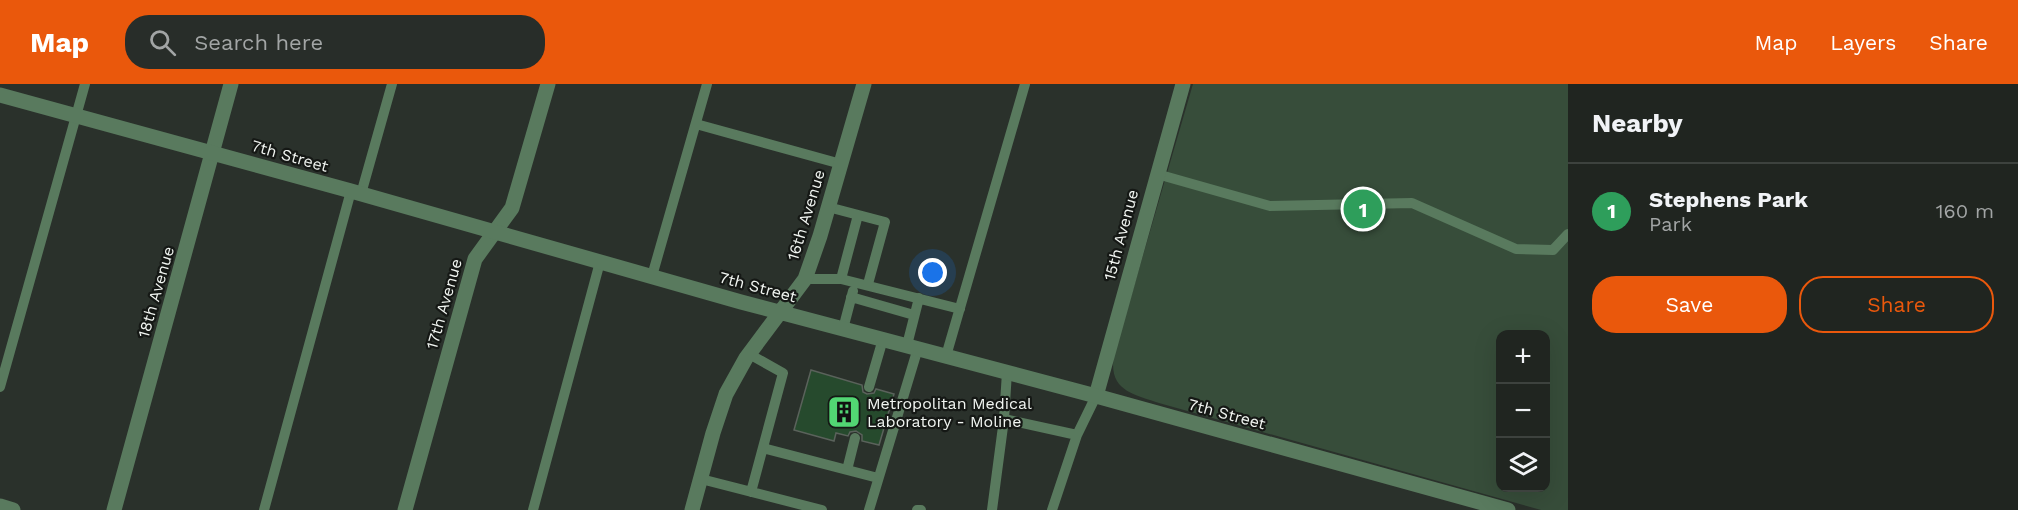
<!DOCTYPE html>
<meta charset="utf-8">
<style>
:root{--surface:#202520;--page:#282d29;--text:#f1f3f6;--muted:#a2a5a5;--line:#3d423e;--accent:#ea580c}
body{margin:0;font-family:"Work Sans",sans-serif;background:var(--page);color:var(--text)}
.controls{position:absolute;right:18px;bottom:18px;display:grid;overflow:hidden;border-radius:12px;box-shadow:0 6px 24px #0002}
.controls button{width:54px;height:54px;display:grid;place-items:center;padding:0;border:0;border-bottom:2px solid var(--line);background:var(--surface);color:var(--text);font:30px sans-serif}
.you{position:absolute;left:933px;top:189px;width:21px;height:21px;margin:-15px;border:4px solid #fff;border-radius:50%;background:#1a73e8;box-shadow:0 0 0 9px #1a73e833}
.badge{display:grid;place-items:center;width:39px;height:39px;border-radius:50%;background:var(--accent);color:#fff;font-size:20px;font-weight:700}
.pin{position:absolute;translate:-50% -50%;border:3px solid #fff;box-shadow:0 2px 6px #0006}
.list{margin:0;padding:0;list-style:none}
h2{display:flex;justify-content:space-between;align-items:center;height:78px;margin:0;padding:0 24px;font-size:26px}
h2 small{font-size:20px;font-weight:400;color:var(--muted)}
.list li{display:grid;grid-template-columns:39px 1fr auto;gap:18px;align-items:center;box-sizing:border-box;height:96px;padding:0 24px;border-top:2px solid var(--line)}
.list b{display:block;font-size:22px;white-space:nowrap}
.list p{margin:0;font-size:20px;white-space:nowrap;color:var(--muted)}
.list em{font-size:20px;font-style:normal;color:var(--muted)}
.actions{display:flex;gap:12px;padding:18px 24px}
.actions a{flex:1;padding:14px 0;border:2px solid var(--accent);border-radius:24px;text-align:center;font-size:21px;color:var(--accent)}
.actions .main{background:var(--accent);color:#fff}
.icon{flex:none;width:33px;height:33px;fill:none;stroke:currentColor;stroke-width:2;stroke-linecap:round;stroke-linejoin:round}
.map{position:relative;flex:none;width:1568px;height:426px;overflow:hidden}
header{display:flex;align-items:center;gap:36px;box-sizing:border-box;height:84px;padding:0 30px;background:var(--accent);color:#fff}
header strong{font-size:28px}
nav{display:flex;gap:33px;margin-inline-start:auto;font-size:21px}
.search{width:420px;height:54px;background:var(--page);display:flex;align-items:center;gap:15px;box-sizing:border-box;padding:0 21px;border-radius:24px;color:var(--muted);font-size:22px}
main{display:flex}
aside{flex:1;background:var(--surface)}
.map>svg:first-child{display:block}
.green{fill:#374d3a;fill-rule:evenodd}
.building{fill:#264a2d;stroke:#5a625b;stroke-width:1.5}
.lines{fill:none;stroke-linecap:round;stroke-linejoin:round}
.service{stroke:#597a5e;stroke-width:10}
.minor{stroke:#597a5e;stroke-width:15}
.tertiary{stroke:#597a5e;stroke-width:15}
.labels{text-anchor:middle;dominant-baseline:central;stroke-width:4.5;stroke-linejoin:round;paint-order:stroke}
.street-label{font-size:16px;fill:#f1f5f1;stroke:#151815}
.poi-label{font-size:16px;fill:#f1f5f1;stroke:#151815;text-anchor:start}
</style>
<header>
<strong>Map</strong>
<div class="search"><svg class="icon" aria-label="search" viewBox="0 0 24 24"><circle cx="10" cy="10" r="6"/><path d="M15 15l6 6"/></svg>Search here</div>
<nav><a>Map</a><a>Layers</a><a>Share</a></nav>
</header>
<main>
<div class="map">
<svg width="1568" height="426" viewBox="0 0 1568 426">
<rect width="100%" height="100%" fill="#2a312b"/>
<path class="green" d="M 1193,0 L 1568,0 L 1568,426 L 1541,426 L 1159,319 C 1132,310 1108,306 1114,271 ZM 1500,250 L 1546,250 L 1546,404 L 1500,404 Z"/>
<path class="building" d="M 811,286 L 862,301 L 863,308 L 867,310 L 874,309 L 876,305 L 894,310 L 879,361 L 862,357 L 862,351 L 856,347 L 850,348 L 848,352 L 836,349 L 834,357 L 794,346 Z"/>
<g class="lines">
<path class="service" d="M 696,40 L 841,80
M 1157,90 L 1270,122 L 1412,119 L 1516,165 L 1553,166 L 1568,150
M 361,110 L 392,0
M 828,123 L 885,138 L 868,200
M 652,192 L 707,0
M 805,195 L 841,195 L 960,225
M 841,195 L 858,131
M 851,213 L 914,231
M 843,245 L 853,207
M 907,261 L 919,214
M 749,270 L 783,289 L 751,408
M 946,272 L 1025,0
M 1007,288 L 1004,335 L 1077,351
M 0,303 L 85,0
M 869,303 L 883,255
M 763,364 L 878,394
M 847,386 L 855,354
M 701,395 L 822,426
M 264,426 L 351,107
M 533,426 L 600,178
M 869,426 L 918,264
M 917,426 L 921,426
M 992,426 L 1004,335
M 1052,426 L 1077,351 L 1096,312"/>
<path class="minor" d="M 1096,312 L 1183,0
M 0,422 L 13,426
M 114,426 L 231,0
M 405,426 L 475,175 L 512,124 L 548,0"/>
<path class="tertiary" d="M 0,11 L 351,107 L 741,218 L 1096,312 L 1508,426
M 692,426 L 713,349 L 726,310 L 746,274 L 805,195 L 820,152 L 864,0"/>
</g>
<defs>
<symbol id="building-square" viewBox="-11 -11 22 22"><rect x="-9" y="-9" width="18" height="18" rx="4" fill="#52d673" stroke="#151815"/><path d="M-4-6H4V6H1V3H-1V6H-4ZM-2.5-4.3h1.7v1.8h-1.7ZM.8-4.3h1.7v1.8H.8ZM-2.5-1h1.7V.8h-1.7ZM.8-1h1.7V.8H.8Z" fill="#111"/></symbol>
</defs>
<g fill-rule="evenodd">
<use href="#building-square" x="825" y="309" width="38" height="38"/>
</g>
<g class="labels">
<g class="street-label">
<text transform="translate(290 72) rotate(16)">7th Street</text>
<text transform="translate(806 131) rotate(-73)">16th Avenue</text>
<text transform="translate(1121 151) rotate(-75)">15th Avenue</text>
<text transform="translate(758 203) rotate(15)">7th Street</text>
<text transform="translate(156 208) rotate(-74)">18th Avenue</text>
<text transform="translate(444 220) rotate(-74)">17th Avenue</text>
<text transform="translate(1227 330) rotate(15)">7th Street</text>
</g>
<g class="poi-label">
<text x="867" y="319">Metropolitan Medical<tspan x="867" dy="18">Laboratory - Moline</tspan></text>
</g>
</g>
</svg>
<div class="controls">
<button>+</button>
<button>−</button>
<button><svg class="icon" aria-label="layers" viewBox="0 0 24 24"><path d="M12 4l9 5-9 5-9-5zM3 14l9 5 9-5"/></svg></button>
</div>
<div class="you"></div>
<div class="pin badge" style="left:1363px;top:125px;background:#2e9e5b">1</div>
</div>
<aside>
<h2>Nearby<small></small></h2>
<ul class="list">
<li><span class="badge" style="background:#2e9e5b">1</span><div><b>Stephens Park</b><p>Park</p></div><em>160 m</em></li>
</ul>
<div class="actions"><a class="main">Save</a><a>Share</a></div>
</aside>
</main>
